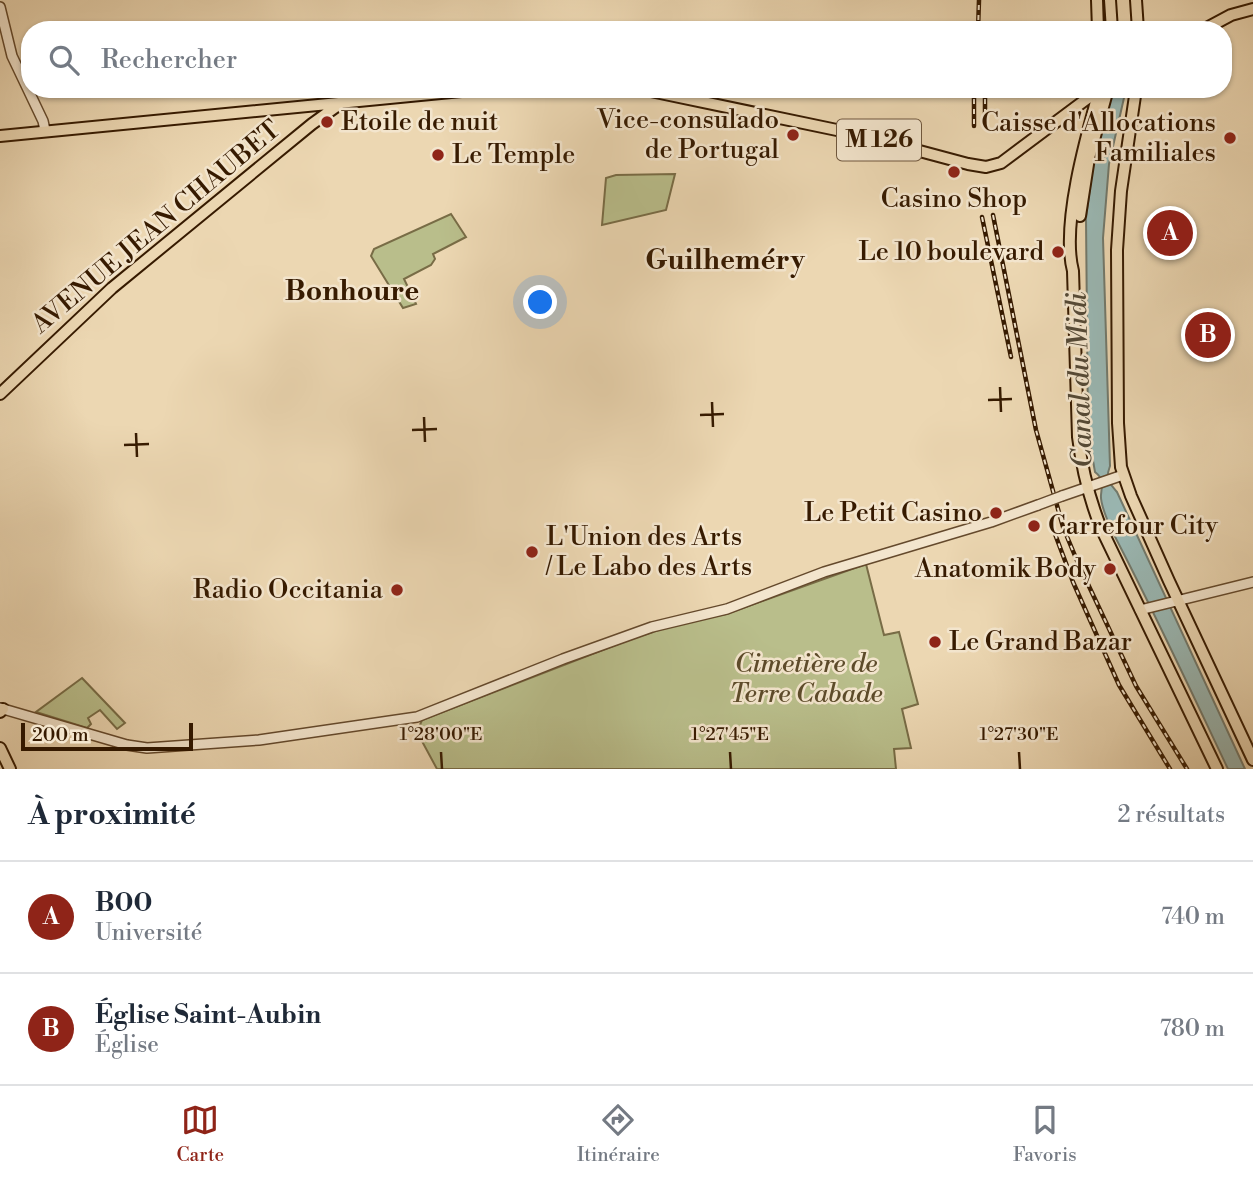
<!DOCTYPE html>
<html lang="fr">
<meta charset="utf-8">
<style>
:root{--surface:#fff;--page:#f2f2f3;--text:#1f2937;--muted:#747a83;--line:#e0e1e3;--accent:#8f2418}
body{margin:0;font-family:"Libre Bodoni",serif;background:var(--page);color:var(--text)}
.scale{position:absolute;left:21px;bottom:18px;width:172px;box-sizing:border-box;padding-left:7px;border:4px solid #361a00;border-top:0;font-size:19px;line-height:24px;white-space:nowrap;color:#361a00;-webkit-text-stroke:5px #f3e5cd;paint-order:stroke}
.you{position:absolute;left:541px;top:303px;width:24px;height:24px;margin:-18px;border:5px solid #fff;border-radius:50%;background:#1a73e8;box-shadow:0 0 0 10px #1a73e833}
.badge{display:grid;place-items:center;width:46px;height:46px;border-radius:50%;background:var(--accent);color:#fff;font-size:23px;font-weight:700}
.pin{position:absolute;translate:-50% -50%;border:4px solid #fff;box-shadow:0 2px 7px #0006}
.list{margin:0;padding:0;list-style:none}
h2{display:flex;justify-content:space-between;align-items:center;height:91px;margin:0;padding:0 28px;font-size:30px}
h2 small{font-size:23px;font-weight:400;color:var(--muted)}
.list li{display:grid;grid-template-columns:46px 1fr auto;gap:21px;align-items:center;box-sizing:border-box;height:112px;padding:0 28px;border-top:2px solid var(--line)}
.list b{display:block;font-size:26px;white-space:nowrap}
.list p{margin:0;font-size:23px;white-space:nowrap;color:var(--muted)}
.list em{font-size:23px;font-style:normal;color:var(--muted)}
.icon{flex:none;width:38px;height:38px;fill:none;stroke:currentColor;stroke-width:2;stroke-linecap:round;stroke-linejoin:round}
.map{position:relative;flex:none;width:1253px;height:769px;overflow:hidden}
.search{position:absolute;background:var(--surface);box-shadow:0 2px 5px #0004;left:21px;right:21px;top:21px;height:77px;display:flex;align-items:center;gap:18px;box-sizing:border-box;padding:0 24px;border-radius:28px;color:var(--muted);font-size:26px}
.sheet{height:315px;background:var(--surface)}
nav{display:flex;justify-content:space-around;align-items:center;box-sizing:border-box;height:98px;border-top:2px solid var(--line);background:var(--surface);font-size:19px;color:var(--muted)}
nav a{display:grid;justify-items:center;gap:4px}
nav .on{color:var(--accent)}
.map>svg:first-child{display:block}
.green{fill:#b9be8b;stroke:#786c46;stroke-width:2}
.water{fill:#9ab8b4;stroke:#72796c;stroke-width:2}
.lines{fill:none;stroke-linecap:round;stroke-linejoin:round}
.minor-casing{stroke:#64492c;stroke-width:12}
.major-casing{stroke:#361a00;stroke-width:14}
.minor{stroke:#f3e5cd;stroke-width:9}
.major{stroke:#ecd7b2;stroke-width:10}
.rail-casing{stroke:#361a00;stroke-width:4.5}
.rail{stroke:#f3e5cd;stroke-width:2;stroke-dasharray:5;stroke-linecap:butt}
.minor-bridge-casing{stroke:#64492c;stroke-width:12;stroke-linecap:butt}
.minor-bridge{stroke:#f3e5cd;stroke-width:9}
.ticks{fill:none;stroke:#361a00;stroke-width:2.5}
.poi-dot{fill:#8f2418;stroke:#f3e5cd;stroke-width:2.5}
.labels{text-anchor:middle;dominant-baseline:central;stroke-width:5;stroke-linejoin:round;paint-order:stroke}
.shield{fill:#f3e5cd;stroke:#6f573e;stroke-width:2}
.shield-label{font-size:24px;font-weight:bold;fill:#361a00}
.poi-label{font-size:26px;fill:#361a00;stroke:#f3e5cd;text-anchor:end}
.street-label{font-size:26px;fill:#361a00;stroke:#f3e5cd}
.park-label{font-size:26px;font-style:italic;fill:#5d4b2a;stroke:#f3e5cd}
.neighbourhood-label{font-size:28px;font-weight:bold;fill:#361a00;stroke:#f3e5cd}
.water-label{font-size:28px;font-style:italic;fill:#544936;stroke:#f3e5cd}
.ticks-label{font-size:18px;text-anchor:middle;fill:#361a00;stroke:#f3e5cd;stroke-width:5;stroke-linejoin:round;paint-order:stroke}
</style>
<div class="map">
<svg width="1253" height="769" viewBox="0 0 1253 769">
<rect width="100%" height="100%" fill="#ecd7b2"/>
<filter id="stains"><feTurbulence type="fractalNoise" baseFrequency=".00286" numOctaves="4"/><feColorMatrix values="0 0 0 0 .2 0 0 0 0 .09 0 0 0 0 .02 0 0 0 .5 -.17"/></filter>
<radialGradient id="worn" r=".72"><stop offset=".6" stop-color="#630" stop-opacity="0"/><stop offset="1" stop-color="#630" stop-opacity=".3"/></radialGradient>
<path class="green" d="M 675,174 L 666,210 L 602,225 L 606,178 L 616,175 Z
M 451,214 L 466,237 L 433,254 L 435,259 L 431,265 L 404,279 L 416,304 L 403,308 L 371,256 L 374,249 Z
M 866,564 L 884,635 L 899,632 L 918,704 L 902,709 L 911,748 L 894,749 L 896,769 L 437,769 L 417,732 L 422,720 L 631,639 L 677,624 L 726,614 Z
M 82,678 L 125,723 L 117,729 L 100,710 L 88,718 L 91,724 L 87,728 L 36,712 Z"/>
<path class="water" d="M 1112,89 L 1126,89 L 1109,164 L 1103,238 L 1110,466 C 1105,480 1108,481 1117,492 L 1245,769 L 1228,769 C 1190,689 1153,609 1112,531 C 1108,522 1100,504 1101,495 C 1102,485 1104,479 1095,472 L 1088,432 L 1086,218 L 1093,165 Z"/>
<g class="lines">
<defs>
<path id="minor" d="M 0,7 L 12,56 L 43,121 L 45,130
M 1062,496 L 1123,475
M 1140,610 L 1253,582
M 0,708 L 127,745 L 147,748 L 259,740 L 417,717 L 563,659 L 652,627 L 727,609 L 824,572 L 991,522 L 1038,505"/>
<path id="major" d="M 1097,0 L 1098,30
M 1110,0 L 1112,30
M 1136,0 L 1138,30
M 1203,30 L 1231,15 L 1253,9
M 641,89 L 856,134 L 968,164 L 986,167 L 1001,163 L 1100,89
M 1136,89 L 1121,191 L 1117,250 L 1118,423 L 1121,467 L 1131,496 L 1169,581 L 1253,760
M 1099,91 C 1086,137 1061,225 1073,271 L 1078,437 C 1082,469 1089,498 1101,528 L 1217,769
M 0,136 L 482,89
M 1080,216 L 1089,158 L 1108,89
M 0,394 L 112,288 L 312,124 L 344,101
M 0,712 L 3,709
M 0,748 L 10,769"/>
</defs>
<use href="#minor" class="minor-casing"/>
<use href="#major" class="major-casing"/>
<use href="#minor" class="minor"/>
<use href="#major" class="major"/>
<defs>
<path id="rail" d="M 978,30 L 979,0
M 974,89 L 974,126
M 985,89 L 985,125
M 993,215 L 1036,430 L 1063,527 L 1078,563 L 1136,686 L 1187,769
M 982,217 L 1011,357
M 1055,534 L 1073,582 L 1119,685 L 1170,769"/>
</defs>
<use href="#rail" class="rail-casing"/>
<use href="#rail" class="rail"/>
<defs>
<path id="minor-bridge" d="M 1038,505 L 1062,496"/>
</defs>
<use href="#minor-bridge" class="minor-bridge-casing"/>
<use href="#minor-bridge" class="minor-bridge"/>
</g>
<path class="ticks" d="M 1000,387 L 1001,412M 988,400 L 1012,399M 712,402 L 713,427M 700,415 L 724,414M 424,417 L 425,442M 412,430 L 437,429M 136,433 L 137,457M 124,445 L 149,444M 441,752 L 442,769M 730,752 L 731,769M 1019,752 L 1020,769"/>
<g class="poi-dot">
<circle cx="327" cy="122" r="7"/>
<circle cx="793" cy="135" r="7"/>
<circle cx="1230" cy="138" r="7"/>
<circle cx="438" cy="155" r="7"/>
<circle cx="954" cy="172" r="7"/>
<circle cx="1058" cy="252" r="7"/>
<circle cx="996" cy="513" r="7"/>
<circle cx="1034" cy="526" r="7"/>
<circle cx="532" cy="552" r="7"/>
<circle cx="1110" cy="569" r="7"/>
<circle cx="397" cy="590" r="7"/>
<circle cx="935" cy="642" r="7"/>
</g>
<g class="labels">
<rect class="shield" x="837" y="119.5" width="84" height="41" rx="5"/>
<g class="shield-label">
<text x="879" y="140">M 126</text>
</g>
<g class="poi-label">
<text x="779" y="120">Vice-consulado<tspan x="779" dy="30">de Portugal</tspan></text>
<text x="341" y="122" text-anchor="start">Etoile de nuit</text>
<text x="1216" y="123">Caisse d'Allocations<tspan x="1216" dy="30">Familiales</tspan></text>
<text x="452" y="155" text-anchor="start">Le Temple</text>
<text x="954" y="199" text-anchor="middle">Casino Shop</text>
<text x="1044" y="252">Le 10 boulevard</text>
<text x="982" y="513">Le Petit Casino</text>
<text x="1048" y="526" text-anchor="start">Carrefour City</text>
<text x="546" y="537" text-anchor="start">L'Union des Arts<tspan x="546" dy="30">/ Le Labo des Arts</tspan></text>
<text x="1096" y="569">Anatomik Body</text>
<text x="383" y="590">Radio Occitania</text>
<text x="949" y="642" text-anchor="start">Le Grand Bazar</text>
</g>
<g class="street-label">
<text transform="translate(156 227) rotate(-40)">AVENUE JEAN CHAUBET</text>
</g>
<g class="park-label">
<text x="806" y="664">Cimetière de<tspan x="806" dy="30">Terre Cabade</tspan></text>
</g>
<g class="neighbourhood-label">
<text x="725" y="260">Guilheméry</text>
<text x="352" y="291">Bonhoure</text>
</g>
<g class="water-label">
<text transform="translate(1080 380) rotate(-92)">Canal du Midi</text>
</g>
</g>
<g class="ticks-label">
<text x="441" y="740">1°28'00"E</text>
<text x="730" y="740">1°27'45"E</text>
<text x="1019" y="740">1°27'30"E</text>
</g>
<rect width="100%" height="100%" filter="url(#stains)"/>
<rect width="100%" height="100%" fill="url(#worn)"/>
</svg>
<div class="scale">200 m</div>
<div class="you"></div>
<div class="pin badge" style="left:1170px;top:233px">A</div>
<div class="pin badge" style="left:1208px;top:335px">B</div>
<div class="search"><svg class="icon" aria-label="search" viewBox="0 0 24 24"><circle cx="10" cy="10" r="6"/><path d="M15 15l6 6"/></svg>Rechercher</div>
</div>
<section class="sheet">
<h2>À proximité<small>2 résultats</small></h2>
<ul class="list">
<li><span class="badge">A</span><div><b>B00</b><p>Université</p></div><em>740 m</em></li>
<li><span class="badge">B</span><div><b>Église Saint-Aubin</b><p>Église</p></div><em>780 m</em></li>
</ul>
</section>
<nav>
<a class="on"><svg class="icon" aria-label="map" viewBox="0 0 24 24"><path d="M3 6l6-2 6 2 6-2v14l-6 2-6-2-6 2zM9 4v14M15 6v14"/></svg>Carte</a>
<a><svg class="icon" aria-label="directions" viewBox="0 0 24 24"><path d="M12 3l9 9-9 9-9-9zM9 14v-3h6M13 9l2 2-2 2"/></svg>Itinéraire</a>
<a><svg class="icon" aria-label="saved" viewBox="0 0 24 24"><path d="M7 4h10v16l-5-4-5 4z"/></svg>Favoris</a>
</nav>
